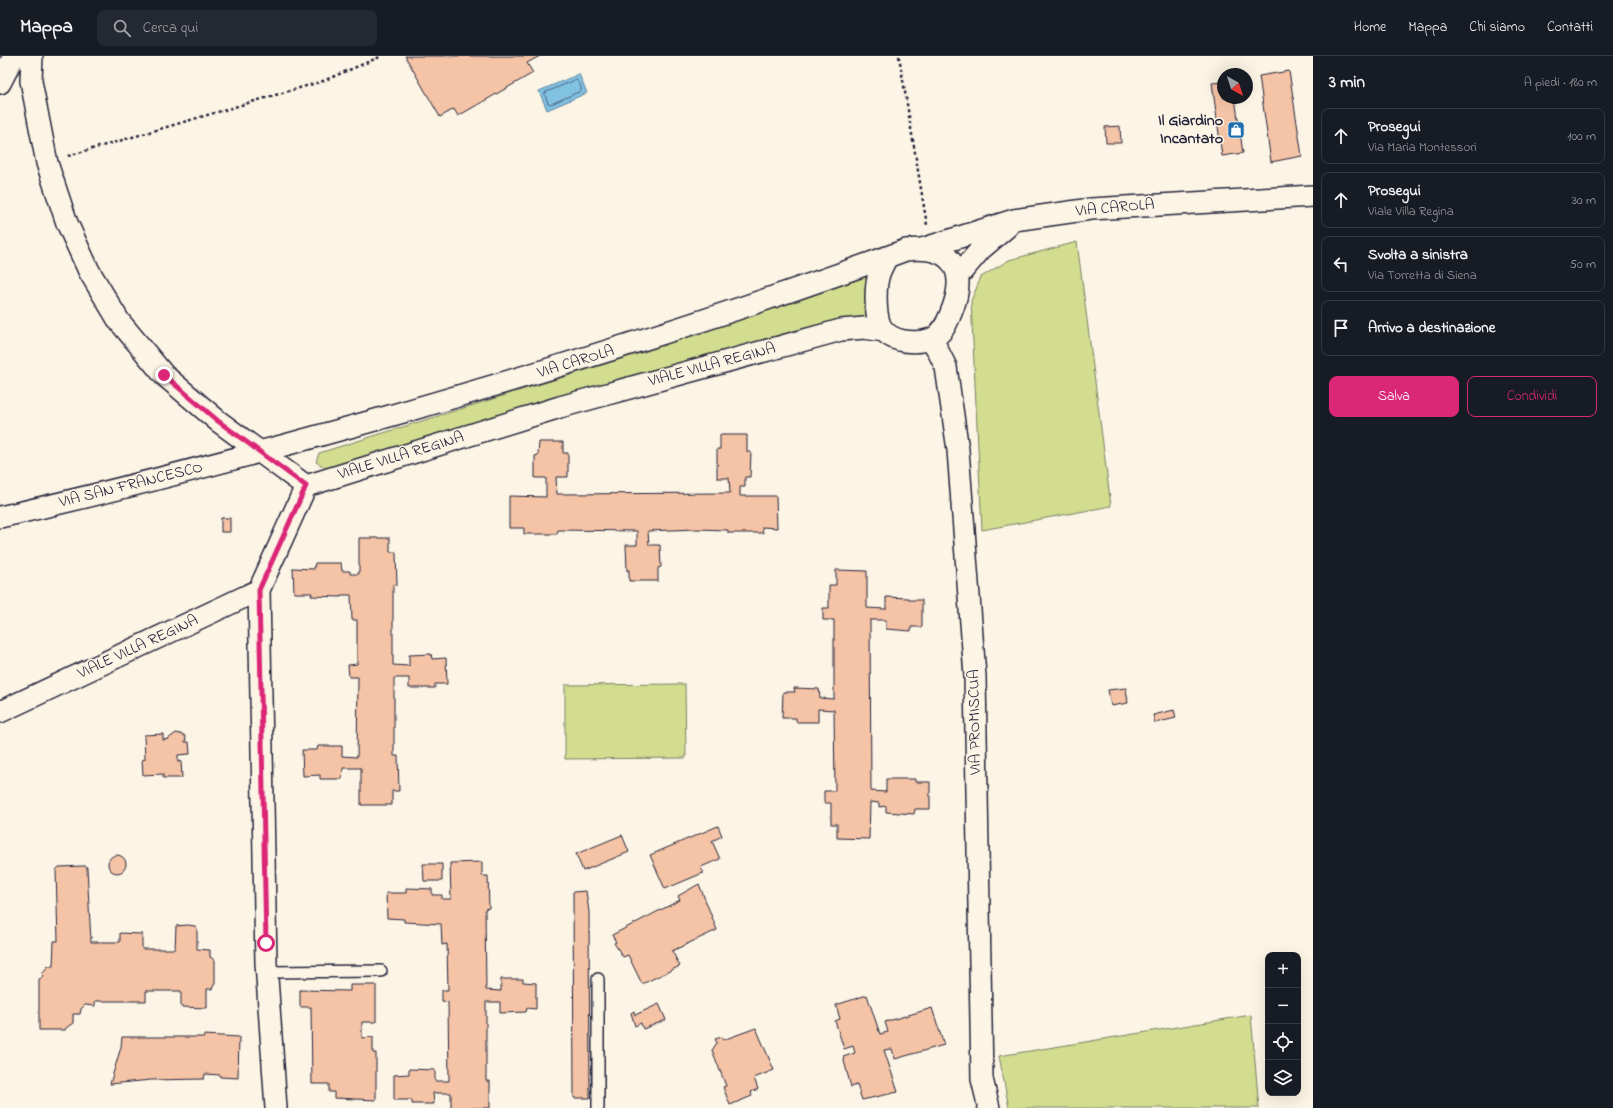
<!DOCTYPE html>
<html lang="it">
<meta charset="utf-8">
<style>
:root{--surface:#171b24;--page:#242831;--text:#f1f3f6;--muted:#9ea1a6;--line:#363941;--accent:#db2777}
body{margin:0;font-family:"Indie Flower",sans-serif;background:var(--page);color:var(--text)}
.controls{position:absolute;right:12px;bottom:12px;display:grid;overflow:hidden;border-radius:8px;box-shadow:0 4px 16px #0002}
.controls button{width:36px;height:36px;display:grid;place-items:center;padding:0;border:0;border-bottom:1px solid var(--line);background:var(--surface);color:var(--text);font:20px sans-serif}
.compass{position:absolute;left:1217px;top:12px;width:36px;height:36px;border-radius:50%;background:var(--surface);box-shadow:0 4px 16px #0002;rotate:141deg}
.stop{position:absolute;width:12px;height:12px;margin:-9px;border:3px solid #db2777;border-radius:50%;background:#fff}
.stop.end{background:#db2777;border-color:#fff;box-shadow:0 1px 4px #0008}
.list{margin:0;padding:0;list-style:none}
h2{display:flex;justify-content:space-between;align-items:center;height:52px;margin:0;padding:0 16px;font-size:17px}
h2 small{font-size:13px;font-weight:400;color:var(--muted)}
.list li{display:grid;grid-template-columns:26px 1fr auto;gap:12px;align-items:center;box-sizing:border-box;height:56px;margin:0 8px 8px;padding:0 8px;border:1px solid var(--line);border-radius:8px}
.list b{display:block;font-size:15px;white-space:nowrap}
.list p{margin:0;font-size:13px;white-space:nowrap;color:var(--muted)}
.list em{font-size:13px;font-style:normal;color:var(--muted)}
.actions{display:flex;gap:8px;padding:12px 16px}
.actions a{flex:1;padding:9px 0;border:1px solid var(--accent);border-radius:8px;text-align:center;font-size:14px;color:var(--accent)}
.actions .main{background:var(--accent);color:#fff}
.icon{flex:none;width:22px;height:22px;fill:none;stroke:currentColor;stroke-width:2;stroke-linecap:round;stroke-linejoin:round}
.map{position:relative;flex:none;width:1313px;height:1052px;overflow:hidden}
header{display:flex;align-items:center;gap:24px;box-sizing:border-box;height:56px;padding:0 20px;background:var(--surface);border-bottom:1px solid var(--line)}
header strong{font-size:19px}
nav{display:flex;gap:22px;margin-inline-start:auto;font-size:14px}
.search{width:280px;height:36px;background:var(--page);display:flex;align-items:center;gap:10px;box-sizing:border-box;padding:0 14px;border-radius:8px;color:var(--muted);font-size:15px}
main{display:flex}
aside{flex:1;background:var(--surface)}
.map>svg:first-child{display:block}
.green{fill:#d2dd90;stroke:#7a8066}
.water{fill:#81c1e2;stroke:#5b819f}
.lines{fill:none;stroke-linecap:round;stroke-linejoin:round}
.shore{stroke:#48627e;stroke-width:1}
.building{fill:#f5c3a5;stroke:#22223b}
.lane-casing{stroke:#22223b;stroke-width:14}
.street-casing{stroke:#22223b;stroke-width:24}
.path{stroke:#22223b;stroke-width:2.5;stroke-dasharray:3 3;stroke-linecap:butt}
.lane{stroke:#fcf5e5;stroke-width:11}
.street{stroke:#fcf5e5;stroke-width:21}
.route{stroke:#db2777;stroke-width:5}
.labels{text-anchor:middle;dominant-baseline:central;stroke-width:3;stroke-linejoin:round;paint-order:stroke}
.poi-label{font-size:16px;font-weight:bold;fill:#22223b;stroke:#fcf5e5;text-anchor:end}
.street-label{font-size:16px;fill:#22223b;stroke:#fcf5e5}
</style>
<header>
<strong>Mappa</strong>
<div class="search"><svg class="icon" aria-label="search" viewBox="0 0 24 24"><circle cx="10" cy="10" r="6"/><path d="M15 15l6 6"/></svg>Cerca qui</div>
<nav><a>Home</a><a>Mappa</a><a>Chi siamo</a><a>Contatti</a></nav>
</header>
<main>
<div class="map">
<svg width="1313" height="1052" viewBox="0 0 1313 1052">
<rect width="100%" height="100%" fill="#fcf5e5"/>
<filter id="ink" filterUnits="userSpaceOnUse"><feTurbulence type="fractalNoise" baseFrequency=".025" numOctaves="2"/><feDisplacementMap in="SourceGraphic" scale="8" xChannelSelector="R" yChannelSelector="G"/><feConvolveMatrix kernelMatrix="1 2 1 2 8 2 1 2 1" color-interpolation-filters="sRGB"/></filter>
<g filter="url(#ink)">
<path class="green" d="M 1077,186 L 1111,450 L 982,474 L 971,245 L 981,221 L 1009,204 Z
M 866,219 L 873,221 L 870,263 L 837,265 L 621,322 L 328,413 L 316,406 L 319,397 L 644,296 Z
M 685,628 L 686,702 L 565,703 L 565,629 Z
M 1251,959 L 1259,1052 L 1009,1052 L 999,1000 Z"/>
<path class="water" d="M 579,18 L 587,37 L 547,54 L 539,35 Z"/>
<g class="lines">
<path class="shore" d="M 576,24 C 579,25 582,32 581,35 L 551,48 L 548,47 L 545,39 L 545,37 Z"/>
</g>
<path class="building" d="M 405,0 L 540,0 L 527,7 L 533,17 L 458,60 L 454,53 L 440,61 Z
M 1289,15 L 1302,100 L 1271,106 L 1259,20 Z
M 1223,26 L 1223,42 L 1235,42 L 1243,97 L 1222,100 L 1212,27 Z
M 1120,70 L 1121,87 L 1106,87 L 1105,71 Z
M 720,379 L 747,379 L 747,396 L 751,396 L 750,421 L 745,421 L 745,431 L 740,431 L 740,440 L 776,440 L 777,472 L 762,471 L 763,477 L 728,477 L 728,474 L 696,473 L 648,475 L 649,489 L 660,489 L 661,511 L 658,512 L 658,525 L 629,525 L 629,514 L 627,515 L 626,489 L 637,489 L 637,475 L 558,474 L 557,478 L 524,478 L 524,472 L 509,472 L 509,440 L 546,441 L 546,422 L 535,422 L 535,400 L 538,399 L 539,386 L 563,386 L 563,397 L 568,397 L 568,421 L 556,421 L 557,438 L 730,437 L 729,422 L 717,422 L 717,393 L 720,393 Z
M 221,462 L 230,462 L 230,476 L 221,476 Z
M 359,482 L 390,482 L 390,496 L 396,496 L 397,529 L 393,529 L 393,609 L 409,610 L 409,599 L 431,598 L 432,603 L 446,602 L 447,628 L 435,628 L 435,632 L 409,632 L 409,622 L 394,622 L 394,700 L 398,700 L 399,735 L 392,735 L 392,749 L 361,749 L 361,712 L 343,712 L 342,723 L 320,723 L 320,719 L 303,720 L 302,694 L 317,694 L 318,690 L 342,690 L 342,700 L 357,701 L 358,621 L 349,621 L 348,609 L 357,608 L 357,564 L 352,564 L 351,539 L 341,539 L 341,541 L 311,540 L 312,537 L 294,537 L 293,512 L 314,513 L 315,507 L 341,507 L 342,515 L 350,515 L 350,518 L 359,518 Z
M 836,514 L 867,515 L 867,552 L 886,553 L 886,541 L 909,542 L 909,544 L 922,544 L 922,571 L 911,571 L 911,575 L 886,573 L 886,564 L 870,564 L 871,735 L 886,736 L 886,723 L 915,723 L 915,726 L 930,726 L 930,753 L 915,753 L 914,758 L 886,756 L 886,750 L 879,751 L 879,747 L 870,746 L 869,783 L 837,782 L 837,768 L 831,768 L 831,747 L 824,747 L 824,735 L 835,735 L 834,654 L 818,653 L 818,666 L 796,666 L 796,662 L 782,662 L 783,636 L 795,636 L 794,632 L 819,633 L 820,642 L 834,643 L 834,564 L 823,564 L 823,552 L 829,552 L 829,529 L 836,529 Z
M 1126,632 L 1128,647 L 1111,650 L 1108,634 Z
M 1174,654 L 1176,662 L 1155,667 L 1153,659 Z
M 176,677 L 184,679 L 186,682 L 185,686 L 189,686 L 190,698 L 178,699 L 178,706 L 181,705 L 182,722 L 163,722 L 163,718 L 143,719 L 142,704 L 145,703 L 144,679 L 163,678 L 163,684 L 168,683 Z
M 718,770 L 722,780 L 712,785 L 720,803 L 701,811 L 703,817 L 665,833 L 650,799 Z
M 622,779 L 629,796 L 583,815 L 576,798 Z
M108 808a9 9 0 1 1 18 0a9 9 0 1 1-18 0Z
M 482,806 L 482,820 L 488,820 L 489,852 L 485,853 L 486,934 L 501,935 L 501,923 L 523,923 L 523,926 L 536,927 L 536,953 L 527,952 L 526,956 L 500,957 L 500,946 L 486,946 L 486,1025 L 490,1025 L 490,1052 L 451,1052 L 451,1037 L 433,1037 L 434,1048 L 412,1048 L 412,1044 L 394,1044 L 394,1019 L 409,1018 L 409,1013 L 435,1014 L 435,1025 L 449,1025 L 448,946 L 442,945 L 442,934 L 448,934 L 447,888 L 442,889 L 441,868 L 404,866 L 404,863 L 387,862 L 386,837 L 406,837 L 406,832 L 432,833 L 432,839 L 442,839 L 442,843 L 451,843 L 450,807 Z
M 423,808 L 442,808 L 442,825 L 424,825 Z
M 83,810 L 86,810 L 87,812 L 91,886 L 120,886 L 120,877 L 140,878 L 142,878 L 142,893 L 175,893 L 176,870 L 188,869 L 195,870 L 197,872 L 197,893 L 210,894 L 210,901 L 215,904 L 215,927 L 212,933 L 207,933 L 207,952 L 181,951 L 181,935 L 146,935 L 146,945 L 95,945 L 95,950 L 85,949 L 81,953 L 80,958 L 73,958 L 73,967 L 66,972 L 65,974 L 39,974 L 39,923 L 42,922 L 43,916 L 48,910 L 53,910 L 54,885 L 58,885 L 56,814 L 59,811 Z
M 699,828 L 717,874 L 672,895 L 680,910 L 642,928 L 628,899 L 623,901 L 614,887 L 616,886 L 612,879 L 680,844 L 678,840 Z
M 586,835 L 589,856 L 590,1042 L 574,1042 L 573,836 Z
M 350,929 L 376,929 L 376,966 L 362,966 L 362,982 L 373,981 L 373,997 L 376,997 L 376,1044 L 334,1042 L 334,1036 L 329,1036 L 329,1028 L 312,1028 L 311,951 L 300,951 L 300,934 L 350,935 Z
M 867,939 L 880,978 L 888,976 L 885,966 L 932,952 L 944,989 L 895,1003 L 892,993 L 884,994 L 898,1036 L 862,1044 L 857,1029 L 851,1031 L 843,1001 L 855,997 L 853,990 L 844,993 L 835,965 L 840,963 L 836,949 Z
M 659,948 L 666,964 L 643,973 L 641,967 L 635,970 L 631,957 L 634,955 L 635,959 Z
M 756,972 L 774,1014 L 754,1022 L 758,1033 L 751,1036 L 752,1040 L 730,1049 L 723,1031 L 726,1030 L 712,994 L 717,987 L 715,983 L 722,981 L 723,984 Z
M 204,979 L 239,981 L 238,1022 L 220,1021 L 220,1019 L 205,1018 L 204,1023 L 151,1024 L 110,1028 L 121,991 L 122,981 L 204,981 Z"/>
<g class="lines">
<defs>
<path id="lane" d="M 267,916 L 381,915
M 598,923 L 598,1052"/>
<path id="street" d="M 32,0 L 31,25 L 47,107 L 67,167 L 89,215 L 119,265 L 164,319 L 218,365 L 306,430
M 0,27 L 14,0
M 922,193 L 1014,164 L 1091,153 L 1313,140
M 958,220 L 981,193 L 1008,170
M 932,283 L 946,311 L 958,394 L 975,620 L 982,1023 L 989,1052
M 0,461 C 130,432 258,397 386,361 C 561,311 735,257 906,194 C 954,189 968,215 951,257 C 947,267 942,279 931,283 C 923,286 912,286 904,285 C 893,283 885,279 880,269 C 875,257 875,230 879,218 C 881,212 884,207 887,201
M 259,534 L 266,907 L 276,1052
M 0,656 L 259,534 L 306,430 L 560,351 L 841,274 L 864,272 L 884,275"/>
</defs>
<use href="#lane" class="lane-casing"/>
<use href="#street" class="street-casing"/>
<path class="path" d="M 899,0 L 927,169
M 68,100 L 323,25 L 382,0"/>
<use href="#lane" class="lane"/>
<use href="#street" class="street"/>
</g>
</g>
<g class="lines" filter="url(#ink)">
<path class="route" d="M 164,319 L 218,365 L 306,430 L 259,534 L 266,887"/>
</g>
<defs>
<symbol id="shop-square" viewBox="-11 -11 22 22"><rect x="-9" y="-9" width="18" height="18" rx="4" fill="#1f6fb2" stroke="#fcf5e5"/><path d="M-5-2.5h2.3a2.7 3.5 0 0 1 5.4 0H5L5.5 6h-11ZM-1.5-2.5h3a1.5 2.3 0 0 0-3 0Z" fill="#fff"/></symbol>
</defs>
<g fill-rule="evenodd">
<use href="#shop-square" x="1226" y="64" width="20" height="20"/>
</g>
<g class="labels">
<g class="poi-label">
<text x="1223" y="65">Il Giardino<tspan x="1223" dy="18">Incantato</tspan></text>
</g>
<g class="street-label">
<text transform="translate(1115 152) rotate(-5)">VIA CAROLA</text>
<text transform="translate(576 306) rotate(-17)">VIA CAROLA</text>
<text transform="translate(712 309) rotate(-15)">VIALE VILLA REGINA</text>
<text transform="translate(401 400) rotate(-17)">VIALE VILLA REGINA</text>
<text transform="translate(131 429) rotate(-14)">VIA SAN FRANCESCO</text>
<text transform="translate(138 591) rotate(-25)">VIALE VILLA REGINA</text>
<text transform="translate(975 666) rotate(-91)">VIA PROMISCUA</text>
</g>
</g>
</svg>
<div class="controls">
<button>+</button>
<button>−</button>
<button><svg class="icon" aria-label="locate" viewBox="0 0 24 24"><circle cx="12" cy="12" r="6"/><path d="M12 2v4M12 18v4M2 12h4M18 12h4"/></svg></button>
<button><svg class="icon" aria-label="layers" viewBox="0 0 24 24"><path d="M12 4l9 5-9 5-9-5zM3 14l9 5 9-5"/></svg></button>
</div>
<svg class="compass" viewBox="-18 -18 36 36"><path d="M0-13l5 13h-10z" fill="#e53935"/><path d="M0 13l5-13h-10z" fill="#9ea1a6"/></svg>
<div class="stop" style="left:266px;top:887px"></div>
<div class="stop end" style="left:164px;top:319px"></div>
</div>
<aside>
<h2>3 min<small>A piedi · 180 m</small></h2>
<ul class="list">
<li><svg class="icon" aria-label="ahead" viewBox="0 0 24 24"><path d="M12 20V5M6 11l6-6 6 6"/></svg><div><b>Prosegui</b><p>Via Maria Montessori</p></div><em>100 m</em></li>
<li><svg class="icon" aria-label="ahead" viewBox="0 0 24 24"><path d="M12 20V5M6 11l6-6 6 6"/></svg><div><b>Prosegui</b><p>Viale Villa Regina</p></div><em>30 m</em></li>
<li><svg class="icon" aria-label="left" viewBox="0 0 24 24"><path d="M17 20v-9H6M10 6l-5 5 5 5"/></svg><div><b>Svolta a sinistra</b><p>Via Torretta di Siena</p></div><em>50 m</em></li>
<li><svg class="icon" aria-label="arrive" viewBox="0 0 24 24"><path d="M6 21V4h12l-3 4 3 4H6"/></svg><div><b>Arrivo a destinazione</b></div></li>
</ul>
<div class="actions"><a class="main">Salva</a><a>Condividi</a></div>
</aside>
</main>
